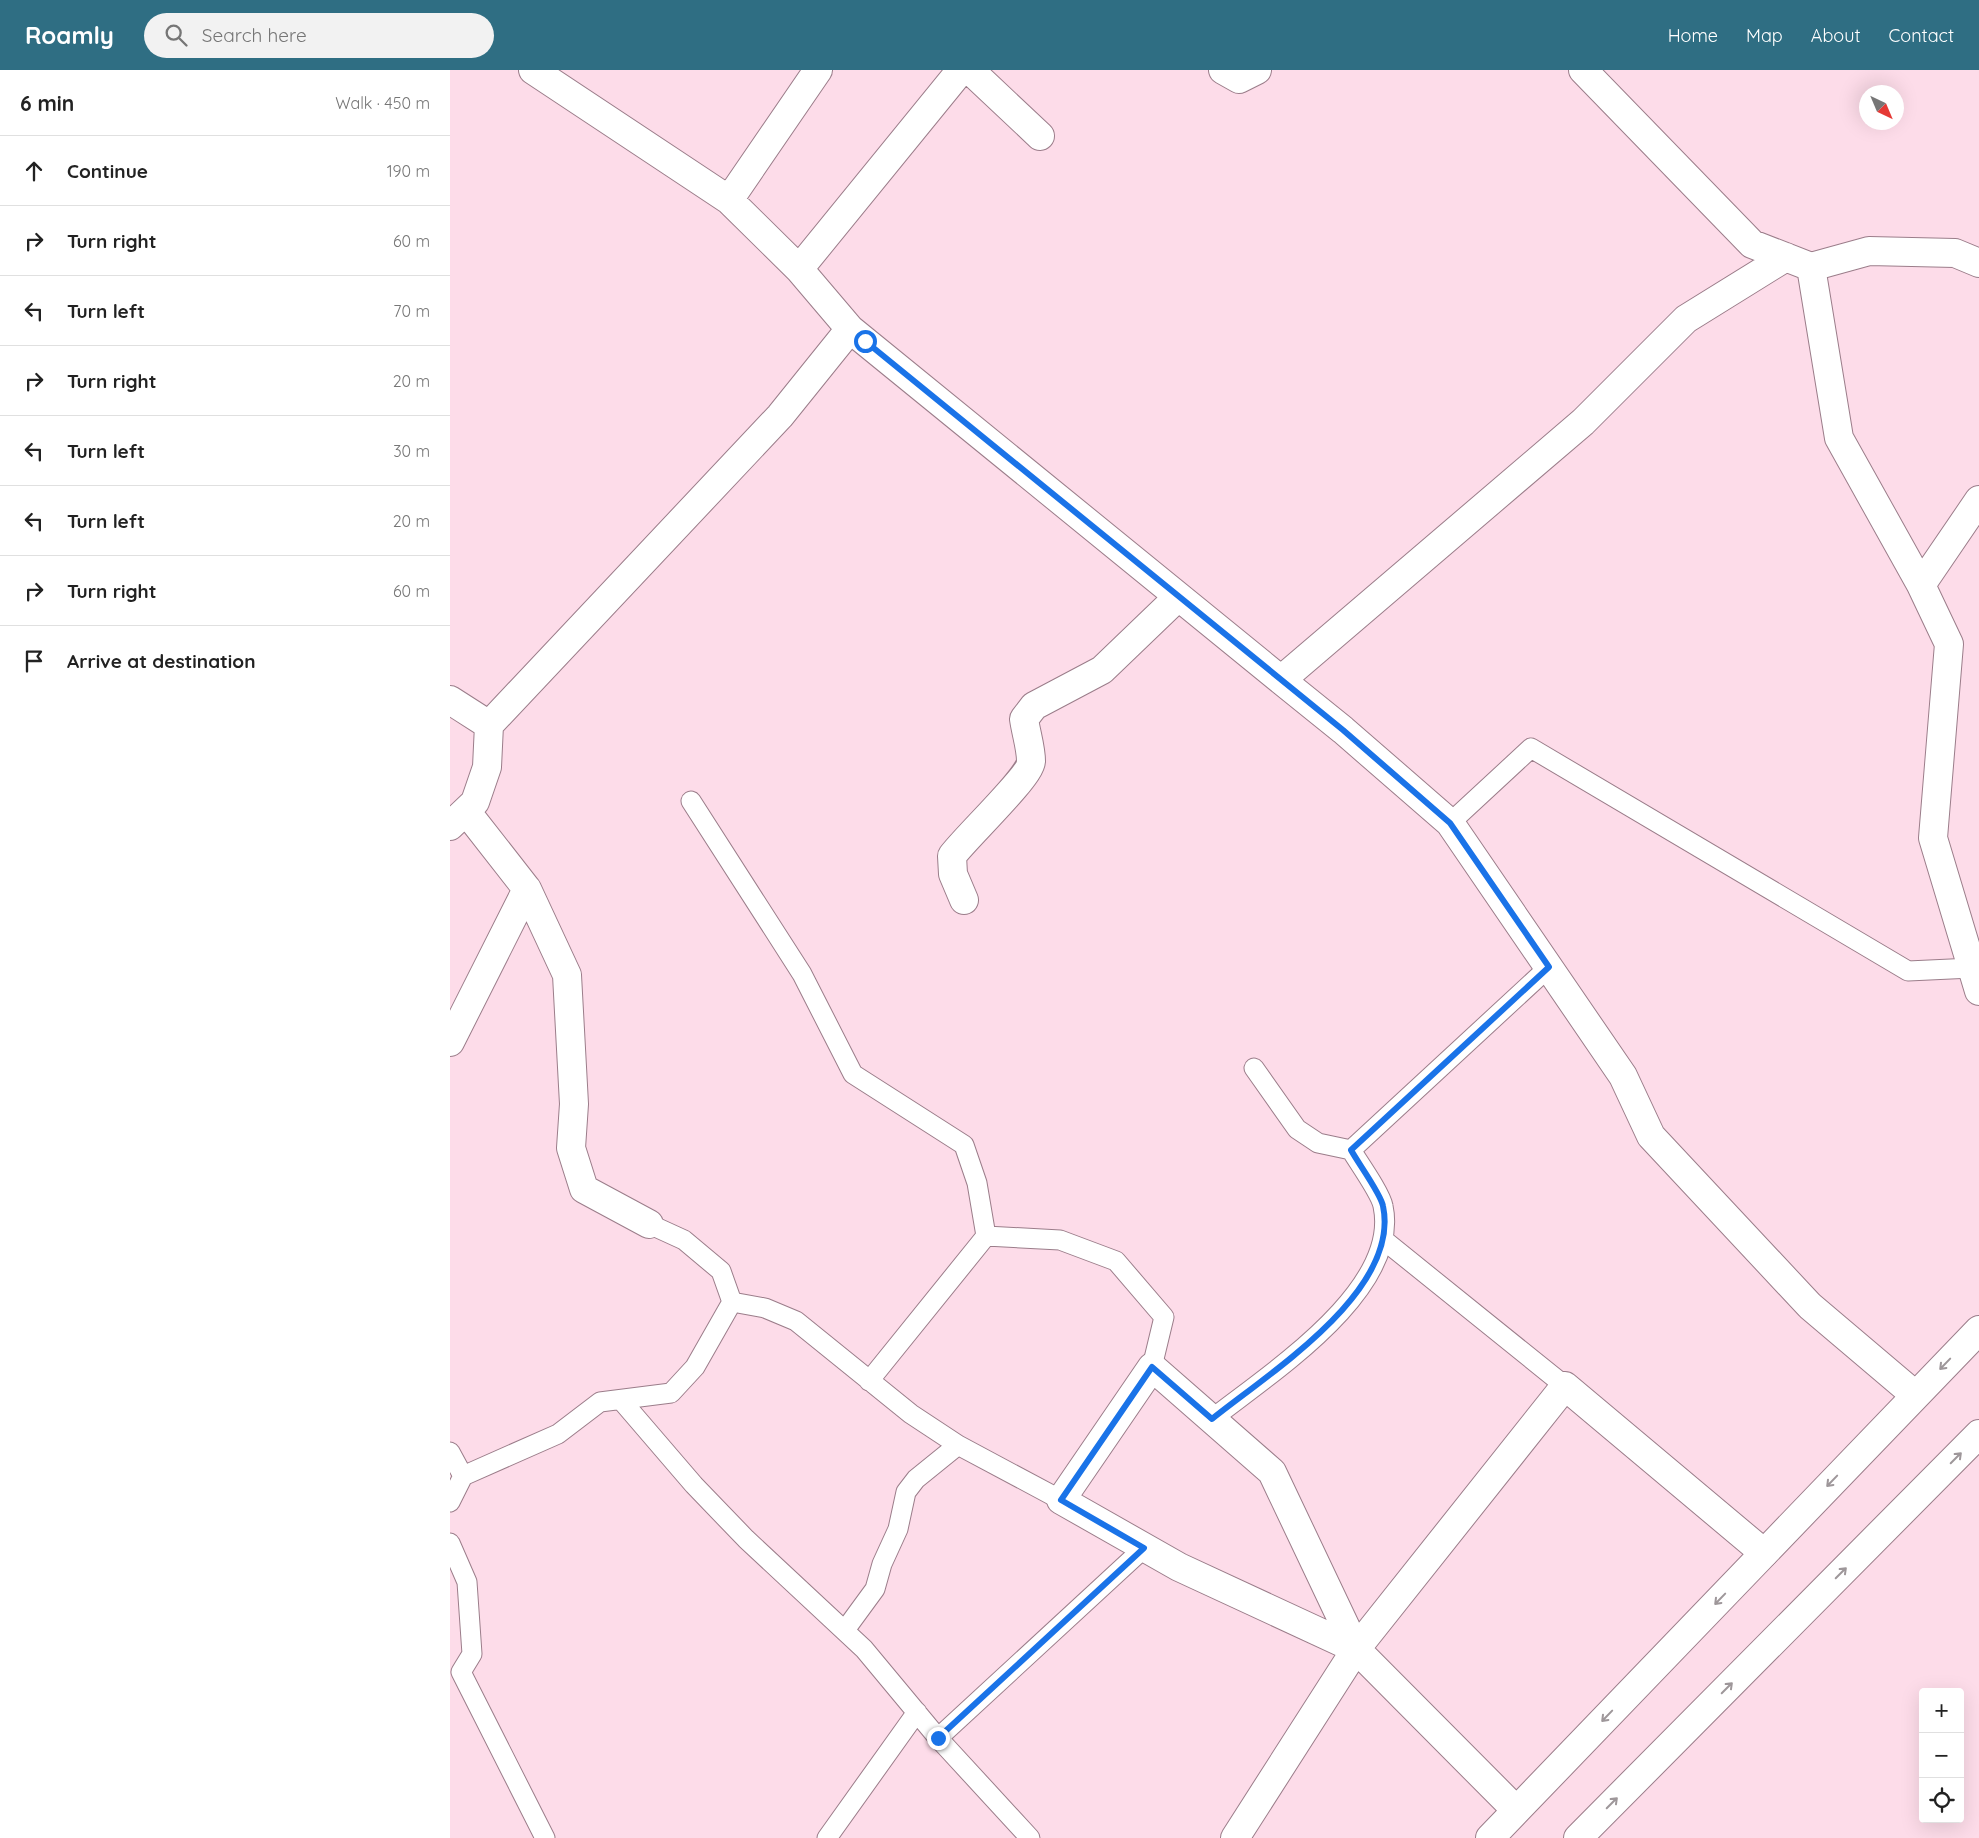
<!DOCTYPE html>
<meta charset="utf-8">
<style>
:root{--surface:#fff;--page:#f2f2f2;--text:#222;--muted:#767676;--line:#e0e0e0;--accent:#2f6e83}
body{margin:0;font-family:Quicksand,sans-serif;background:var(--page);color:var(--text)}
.controls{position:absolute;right:15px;bottom:15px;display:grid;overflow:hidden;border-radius:5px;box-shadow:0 5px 20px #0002}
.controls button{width:45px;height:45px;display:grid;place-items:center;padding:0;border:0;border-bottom:1px solid var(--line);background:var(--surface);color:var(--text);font:25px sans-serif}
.compass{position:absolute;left:1409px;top:15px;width:45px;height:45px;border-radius:50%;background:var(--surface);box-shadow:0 5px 20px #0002;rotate:136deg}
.stop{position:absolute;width:15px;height:15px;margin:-11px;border:4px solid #1a73e8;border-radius:50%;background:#fff}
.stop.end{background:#1a73e8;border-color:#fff;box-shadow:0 1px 5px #0008}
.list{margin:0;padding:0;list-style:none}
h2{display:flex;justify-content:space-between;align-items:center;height:65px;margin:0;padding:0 20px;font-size:21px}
h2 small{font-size:16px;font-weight:400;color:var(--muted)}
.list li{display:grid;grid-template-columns:32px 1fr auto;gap:15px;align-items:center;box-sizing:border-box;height:70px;padding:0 20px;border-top:1px solid var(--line)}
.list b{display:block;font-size:19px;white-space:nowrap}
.list em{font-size:16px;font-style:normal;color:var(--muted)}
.icon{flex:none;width:28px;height:28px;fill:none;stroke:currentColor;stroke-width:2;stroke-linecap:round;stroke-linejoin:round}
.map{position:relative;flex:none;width:1529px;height:1768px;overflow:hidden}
header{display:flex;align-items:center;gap:30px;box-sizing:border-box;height:70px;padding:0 25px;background:var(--accent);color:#fff}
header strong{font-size:24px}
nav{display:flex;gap:28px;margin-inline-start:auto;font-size:18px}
.search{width:350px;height:45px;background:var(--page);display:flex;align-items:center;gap:12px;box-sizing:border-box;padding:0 18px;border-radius:28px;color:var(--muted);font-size:19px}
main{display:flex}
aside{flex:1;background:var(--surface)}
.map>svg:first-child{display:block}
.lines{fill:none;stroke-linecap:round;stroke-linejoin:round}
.service-casing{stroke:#9b7d8a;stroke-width:21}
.minor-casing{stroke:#9b7d8a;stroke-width:30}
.primary-casing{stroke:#9b7d8a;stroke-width:30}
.service{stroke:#fff;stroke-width:19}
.minor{stroke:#fff;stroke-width:28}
.primary{stroke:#fff;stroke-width:28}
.oneway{stroke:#9e979a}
.route{stroke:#1a73e8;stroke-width:6}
</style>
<header>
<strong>Roamly</strong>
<div class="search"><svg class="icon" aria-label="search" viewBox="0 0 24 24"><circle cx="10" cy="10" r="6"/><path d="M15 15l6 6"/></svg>Search here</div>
<nav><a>Home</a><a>Map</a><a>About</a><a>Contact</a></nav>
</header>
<main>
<aside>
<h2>6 min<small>Walk · 450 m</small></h2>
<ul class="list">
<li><svg class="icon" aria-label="ahead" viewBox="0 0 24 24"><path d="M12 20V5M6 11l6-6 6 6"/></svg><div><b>Continue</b></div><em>190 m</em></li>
<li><svg class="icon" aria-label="right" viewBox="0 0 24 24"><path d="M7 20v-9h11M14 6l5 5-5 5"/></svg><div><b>Turn right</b></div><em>60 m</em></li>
<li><svg class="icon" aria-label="left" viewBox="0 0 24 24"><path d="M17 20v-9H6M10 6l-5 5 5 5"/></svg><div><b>Turn left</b></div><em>70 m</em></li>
<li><svg class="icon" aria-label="right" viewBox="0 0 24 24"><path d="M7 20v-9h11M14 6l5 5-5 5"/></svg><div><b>Turn right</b></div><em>20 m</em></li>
<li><svg class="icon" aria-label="left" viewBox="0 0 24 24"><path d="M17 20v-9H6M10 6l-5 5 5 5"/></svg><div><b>Turn left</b></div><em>30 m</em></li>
<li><svg class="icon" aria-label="left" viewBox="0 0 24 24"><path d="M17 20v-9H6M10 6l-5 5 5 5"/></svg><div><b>Turn left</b></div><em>20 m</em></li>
<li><svg class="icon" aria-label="right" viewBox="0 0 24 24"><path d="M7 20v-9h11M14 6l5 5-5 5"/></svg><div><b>Turn right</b></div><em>60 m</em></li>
<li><svg class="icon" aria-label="arrive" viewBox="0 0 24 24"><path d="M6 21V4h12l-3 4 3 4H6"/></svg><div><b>Arrive at destination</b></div></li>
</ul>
</aside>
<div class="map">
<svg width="1529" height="1768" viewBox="0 0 1529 1768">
<rect width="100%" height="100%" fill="#fddce9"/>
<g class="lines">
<defs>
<path id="service" d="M 241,731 L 352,904 L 403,1004 L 514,1075 L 527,1113 L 536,1166 L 610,1170 L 666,1191 L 714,1247 L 702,1297
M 1000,753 L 1081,678 L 1458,901 L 1522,898
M 804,998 L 847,1059 L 868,1073 L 901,1080
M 935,1171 L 1115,1316
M 282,1232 L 315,1238 L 346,1251 L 461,1344 L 508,1375 L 611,1430
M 419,1311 L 536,1166
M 171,1330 L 244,1415 L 296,1469 L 414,1579 L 488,1668 L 580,1768
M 762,1349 C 819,1304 951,1220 933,1136 C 931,1124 909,1093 901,1080 L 1099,897
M 0,1382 L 13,1406 L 108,1364 L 150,1332 L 221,1323 L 245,1297 L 282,1232 L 271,1201 L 234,1170 L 199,1154
M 0,1432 L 13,1406
M 0,1473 L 17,1512 L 22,1584 L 11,1602 L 95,1768
M 395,1560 L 425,1519 L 432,1494 L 448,1459 L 456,1422 L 466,1409 L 508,1375
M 488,1668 L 694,1478
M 377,1768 L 467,1642"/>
<path id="minor" d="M 83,0 L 279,130 L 368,0
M 520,0 L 590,66
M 773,0 L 789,9 L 807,0
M 1133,0 L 1302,174 L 1361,197 L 1389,368 L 1471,515 L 1499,574 L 1483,768 L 1529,921
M 1336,187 L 1236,249 L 1133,352 L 831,610 L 893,660 L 1000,753 L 1173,1006 L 1201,1066 L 1360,1236 L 1465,1325
M 1361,197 L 1419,181 L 1505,183 L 1529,193
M 349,199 L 511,0
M 400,259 L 831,610
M 1471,515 L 1529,430
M 0,630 L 39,655
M 0,756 L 25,732 L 37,697 L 39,655 L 330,346 L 400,259 L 349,199 L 279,130
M 77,819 L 117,905 L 124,1034 L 121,1078 L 134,1119 L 199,1154
M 514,830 L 503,804 L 502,786 C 515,768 581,706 581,691 C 581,678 576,663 574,649 L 584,636 L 652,600 L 728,527
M 0,972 L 77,819 L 16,741
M 906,1579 L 729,1497 L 611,1430 L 702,1297 L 822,1402 L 906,1579 L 1066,1740
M 785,1768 L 906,1579 L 1115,1316 L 1314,1483"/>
<path id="primary" d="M 1040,1768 L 1529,1260
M 1128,1768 L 1529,1364"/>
</defs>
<use href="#service" class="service-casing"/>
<use href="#minor" class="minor-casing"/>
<use href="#primary" class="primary-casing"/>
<use href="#service" class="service"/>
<use href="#minor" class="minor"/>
<use href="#primary" class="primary"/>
</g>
<defs><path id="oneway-shaft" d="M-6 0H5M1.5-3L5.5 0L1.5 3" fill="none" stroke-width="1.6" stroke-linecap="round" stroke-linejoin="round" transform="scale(1.25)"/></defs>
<g class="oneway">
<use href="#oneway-shaft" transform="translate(1495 1294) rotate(134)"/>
<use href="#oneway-shaft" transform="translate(1506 1388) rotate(-45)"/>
<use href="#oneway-shaft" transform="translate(1382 1411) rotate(134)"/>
<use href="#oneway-shaft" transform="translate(1391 1503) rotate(-45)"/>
<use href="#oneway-shaft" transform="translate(1270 1529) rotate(134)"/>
<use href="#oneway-shaft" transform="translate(1277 1618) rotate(-45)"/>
<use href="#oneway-shaft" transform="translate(1157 1646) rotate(134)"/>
<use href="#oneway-shaft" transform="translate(1162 1733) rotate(-45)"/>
</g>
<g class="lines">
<path class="route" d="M 415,271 L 893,660 L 1000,753 L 1099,897 L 901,1080 C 908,1093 931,1124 933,1136 C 951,1221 819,1303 762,1349 L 702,1297 L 611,1430 L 694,1478 L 488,1668"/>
</g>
</svg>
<div class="controls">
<button>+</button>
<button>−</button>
<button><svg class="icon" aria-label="locate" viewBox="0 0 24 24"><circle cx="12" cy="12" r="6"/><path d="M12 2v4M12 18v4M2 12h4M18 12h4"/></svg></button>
</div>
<svg class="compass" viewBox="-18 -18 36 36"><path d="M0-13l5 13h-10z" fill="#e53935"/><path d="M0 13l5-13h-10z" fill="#767676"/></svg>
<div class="stop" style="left:415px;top:271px"></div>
<div class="stop end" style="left:488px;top:1668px"></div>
</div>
</main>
